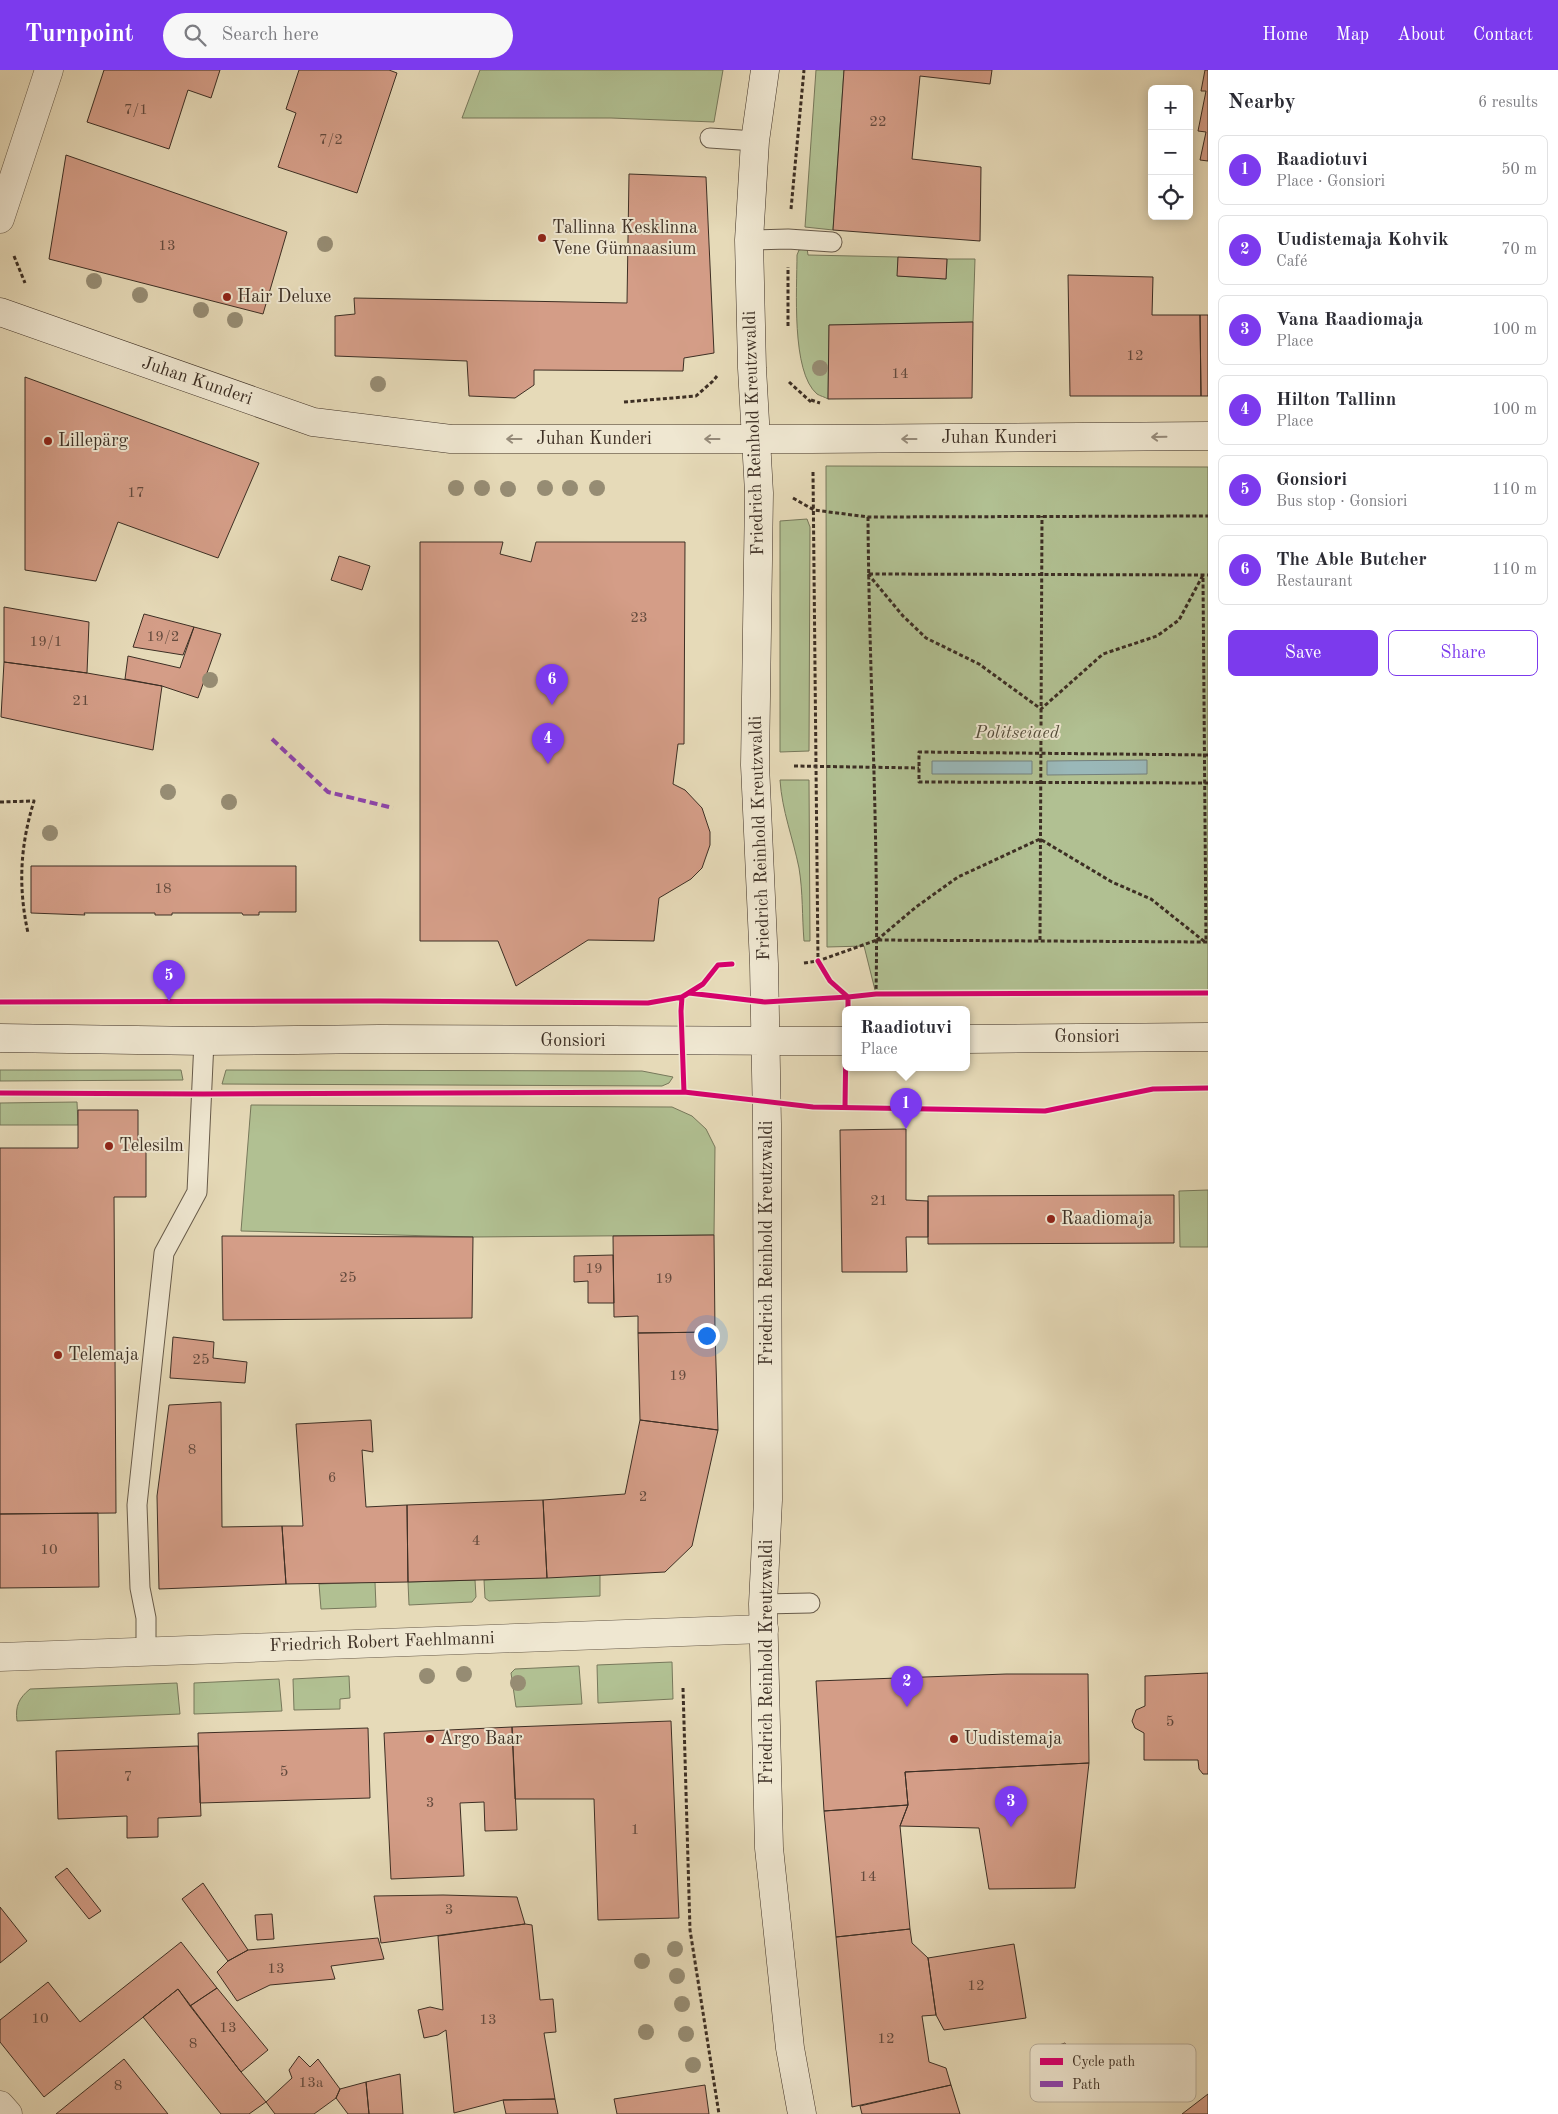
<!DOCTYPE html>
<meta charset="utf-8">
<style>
:root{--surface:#fff;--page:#f7f7f7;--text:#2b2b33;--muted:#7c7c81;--line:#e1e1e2;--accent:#7c3aed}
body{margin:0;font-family:"Old Standard TT",serif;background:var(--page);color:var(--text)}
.controls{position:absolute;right:15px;top:15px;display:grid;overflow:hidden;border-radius:8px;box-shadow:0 2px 12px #0003}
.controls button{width:45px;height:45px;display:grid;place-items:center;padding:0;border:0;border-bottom:1px solid var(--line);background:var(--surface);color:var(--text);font:25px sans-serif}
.you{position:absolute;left:706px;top:1265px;width:18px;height:18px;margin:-12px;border:4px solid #fff;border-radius:50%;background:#1a73e8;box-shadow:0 0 0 8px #1a73e833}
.badge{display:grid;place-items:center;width:32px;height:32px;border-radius:50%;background:var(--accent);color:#fff;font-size:16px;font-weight:700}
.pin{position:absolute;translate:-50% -41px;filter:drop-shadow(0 1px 2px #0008)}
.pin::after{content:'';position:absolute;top:26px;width:18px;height:15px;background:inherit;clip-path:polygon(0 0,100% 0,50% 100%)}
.popup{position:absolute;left:842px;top:936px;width:128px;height:65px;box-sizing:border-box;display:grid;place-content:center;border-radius:8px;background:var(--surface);filter:drop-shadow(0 1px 4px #0005);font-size:16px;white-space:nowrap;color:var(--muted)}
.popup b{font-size:19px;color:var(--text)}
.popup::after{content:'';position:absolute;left:50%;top:100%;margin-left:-10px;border:10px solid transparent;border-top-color:var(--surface)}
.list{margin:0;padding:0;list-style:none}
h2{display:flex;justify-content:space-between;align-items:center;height:65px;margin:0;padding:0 20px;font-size:21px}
h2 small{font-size:16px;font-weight:400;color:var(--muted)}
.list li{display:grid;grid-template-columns:32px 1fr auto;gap:15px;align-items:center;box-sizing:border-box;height:70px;margin:0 10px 10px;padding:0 10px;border:1px solid var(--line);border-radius:8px}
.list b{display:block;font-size:19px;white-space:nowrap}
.list p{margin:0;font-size:16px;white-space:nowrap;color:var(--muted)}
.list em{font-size:16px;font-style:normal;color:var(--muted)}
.actions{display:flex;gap:10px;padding:15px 20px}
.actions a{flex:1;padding:11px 0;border:1px solid var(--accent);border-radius:8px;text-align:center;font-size:18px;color:var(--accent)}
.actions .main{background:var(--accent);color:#fff}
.icon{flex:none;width:28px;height:28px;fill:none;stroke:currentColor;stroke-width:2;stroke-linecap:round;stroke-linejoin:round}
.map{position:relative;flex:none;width:1208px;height:2044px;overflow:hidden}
header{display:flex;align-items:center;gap:30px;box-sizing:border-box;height:70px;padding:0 25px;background:var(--accent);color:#fff}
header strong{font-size:24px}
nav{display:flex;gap:28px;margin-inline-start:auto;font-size:18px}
.search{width:350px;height:45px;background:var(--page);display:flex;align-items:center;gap:12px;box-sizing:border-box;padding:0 18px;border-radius:28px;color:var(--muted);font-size:19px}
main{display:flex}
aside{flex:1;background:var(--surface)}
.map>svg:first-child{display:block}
.green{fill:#b1c092;stroke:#77785b}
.water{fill:#9ab8b9;stroke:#75817d}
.building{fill:#d49d87;stroke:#3d2f24}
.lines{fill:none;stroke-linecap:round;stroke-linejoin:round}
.lane-casing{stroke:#675a49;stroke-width:21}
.street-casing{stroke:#675a49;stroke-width:29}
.secondary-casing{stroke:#3d2f24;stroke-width:29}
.path{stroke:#3d2f24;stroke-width:3;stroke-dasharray:4 2.5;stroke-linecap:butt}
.lane{stroke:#efe7d1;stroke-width:19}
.street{stroke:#efe7d1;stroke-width:28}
.secondary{stroke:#efe7d1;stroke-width:28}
.quiet{stroke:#8e44ad;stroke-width:4;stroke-dasharray:8 4;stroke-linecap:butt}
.cycleway-casing{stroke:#efe7d1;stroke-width:8}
.cycleway{stroke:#d6006c;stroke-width:5}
.tree{fill:#968c73}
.oneway{stroke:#968b7a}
.poi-dot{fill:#8f2418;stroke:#efe7d1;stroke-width:2}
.labels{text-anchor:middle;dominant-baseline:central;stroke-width:4;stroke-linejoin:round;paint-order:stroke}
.number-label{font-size:15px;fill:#634a3d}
.poi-label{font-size:18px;fill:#3d2f24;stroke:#efe7d1;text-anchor:start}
.street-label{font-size:18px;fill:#3d2f24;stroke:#efe7d1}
.park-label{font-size:18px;font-style:italic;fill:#544c3a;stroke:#efe7d1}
.key{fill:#efe7d1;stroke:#bab09d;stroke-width:1}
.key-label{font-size:14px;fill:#3d2f24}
</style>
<header>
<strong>Turnpoint</strong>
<div class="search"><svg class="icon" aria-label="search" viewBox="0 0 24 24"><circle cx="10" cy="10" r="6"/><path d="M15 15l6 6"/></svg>Search here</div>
<nav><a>Home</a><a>Map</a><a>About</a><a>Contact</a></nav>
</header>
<main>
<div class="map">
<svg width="1208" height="2044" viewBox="0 0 1208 2044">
<rect width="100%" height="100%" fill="#e6dab8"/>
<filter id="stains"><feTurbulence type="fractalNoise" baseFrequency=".004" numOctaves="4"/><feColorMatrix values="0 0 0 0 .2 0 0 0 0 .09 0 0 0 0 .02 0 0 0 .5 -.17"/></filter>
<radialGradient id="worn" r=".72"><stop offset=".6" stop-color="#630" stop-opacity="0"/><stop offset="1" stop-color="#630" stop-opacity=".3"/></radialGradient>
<path class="green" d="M 480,0 L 723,0 L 714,52 L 611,48 L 462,48 Z
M 816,0 L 844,0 L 833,160 L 805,157 Z
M 807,178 L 808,185 L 898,187 L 898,206 L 946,209 L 947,189 L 975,189 L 973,252 L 829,255 L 828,329 C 825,327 820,326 817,324 C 791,302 797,218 797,185 L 799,180 Z
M 826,396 L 1208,397 L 1208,923 L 876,924 L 864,876 L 827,877 Z
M 807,449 L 810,457 L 809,681 L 780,682 L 780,451 Z
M 809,710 L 810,871 L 804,871 C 802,847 803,822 799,798 C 793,768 782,741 780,710 Z
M 0,1000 L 181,1000 L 183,1010 L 0,1011 Z
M 226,1000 L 642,1001 L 673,1007 L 669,1013 L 662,1016 L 222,1014 Z
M 77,1032 L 78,1055 L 0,1055 L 0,1033 Z
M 251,1035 L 672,1037 L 692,1046 L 706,1059 L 715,1077 L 714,1165 L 473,1167 L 241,1161 Z
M 1208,1120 L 1208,1177 L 1180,1177 L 1179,1121 Z
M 600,1505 L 600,1526 L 489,1531 L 485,1528 L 484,1510 Z
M 475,1510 L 476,1527 L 472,1532 L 409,1535 L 408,1512 Z
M 375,1512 L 376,1537 L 321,1539 L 319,1514 Z
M 672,1592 L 673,1629 L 598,1633 L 597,1595 Z
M 579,1596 L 582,1634 L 516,1637 L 511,1603 L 515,1599 Z
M 349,1606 L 350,1628 L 340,1629 L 340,1639 L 294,1640 L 293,1609 Z
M 279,1609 L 282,1641 L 194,1644 L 194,1613 Z
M 177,1613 L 180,1644 L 17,1651 C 15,1636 19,1628 30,1619 Z"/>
<path class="water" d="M 1147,690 L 1147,704 L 1047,705 L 1047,691 Z
M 932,691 L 1032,691 L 1032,704 L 932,704 Z"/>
<path class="building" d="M 104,0 L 220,0 L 211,28 L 188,20 L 169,79 L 87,52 Z
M 299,0 L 389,0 L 397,3 L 357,123 L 278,97 L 296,43 L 286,39 Z
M 844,0 L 992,0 L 990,14 L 920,6 L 912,89 L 981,97 L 980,171 L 833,160 Z
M 1205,0 L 1208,0 L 1208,91 L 1200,90 L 1206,62 L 1198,61 L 1206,21 L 1201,21 Z
M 66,85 L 287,162 L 263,244 L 49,189 Z
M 629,104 L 706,107 L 714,283 L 684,288 L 683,301 L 534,300 L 534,315 L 515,328 L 469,326 L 467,291 L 335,286 L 335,246 L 355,244 L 354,228 L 627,233 Z
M 898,187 L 947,189 L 946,209 L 897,206 Z
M 1068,205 L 1153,207 L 1152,245 L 1200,245 L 1201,326 L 1070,326 Z
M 1200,245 L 1208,245 L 1208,326 L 1201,326 Z
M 973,252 L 972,328 L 828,329 L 829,255 Z
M 25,307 L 259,393 L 218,488 L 118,452 L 96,511 L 25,500 Z
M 420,472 L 503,472 L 500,484 L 531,492 L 536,472 L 685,472 L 684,674 L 678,674 L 673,714 L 685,720 L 702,738 L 710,762 L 710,775 L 702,798 L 691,809 L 659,828 L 654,871 L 588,870 L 516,916 L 498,871 L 420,871 Z
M 339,486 L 370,496 L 362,520 L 331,510 Z
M 4,537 L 89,552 L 87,603 L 4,592 Z
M 144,544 L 194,557 L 183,585 L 133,577 Z
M 194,557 L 221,564 L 198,628 L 162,616 L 125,609 L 128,586 L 180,598 Z
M 4,592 L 87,603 L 162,616 L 153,680 L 1,647 Z
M 31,796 L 296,796 L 296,842 L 259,842 L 259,845 L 243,845 L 242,843 L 172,843 L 172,845 L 155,845 L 155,843 L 84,843 L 85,845 L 31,843 Z
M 78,1040 L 138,1040 L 138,1076 L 146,1077 L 146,1127 L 114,1127 L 116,1443 L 0,1444 L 0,1078 L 78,1078 Z
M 906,1059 L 906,1130 L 928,1131 L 928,1167 L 906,1167 L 907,1202 L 842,1202 L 840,1060 Z
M 1174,1125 L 1174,1173 L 928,1174 L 928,1126 Z
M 714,1165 L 715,1262 L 638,1263 L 638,1246 L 614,1247 L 613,1166 Z
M 222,1166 L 473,1167 L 472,1248 L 223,1250 Z
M 613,1185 L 614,1233 L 588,1233 L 588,1211 L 574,1212 L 574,1186 Z
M 715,1262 L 718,1360 L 640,1350 L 638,1263 Z
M 173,1267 L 214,1272 L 213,1288 L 247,1292 L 245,1313 L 170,1308 Z
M 221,1332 L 222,1457 L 282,1456 L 286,1514 L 159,1519 L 157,1426 L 169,1335 Z
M 371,1350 L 373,1382 L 362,1380 L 366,1437 L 407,1435 L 408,1512 L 286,1514 L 282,1456 L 303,1456 L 296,1354 Z
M 640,1350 L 718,1360 L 692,1476 L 665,1502 L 547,1508 L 543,1430 L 625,1424 Z
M 543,1430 L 547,1508 L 408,1512 L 407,1435 Z
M 98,1443 L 99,1517 L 0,1518 L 0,1444 Z
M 1208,1603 L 1208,1704 L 1203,1704 L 1199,1699 L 1198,1690 L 1144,1690 L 1144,1663 L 1135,1658 L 1132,1651 L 1136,1640 L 1145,1636 L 1145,1606 Z
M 1088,1604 L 1089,1693 L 905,1702 L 908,1735 L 824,1741 L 816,1611 L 1006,1604 Z
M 671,1651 L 679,1848 L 598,1850 L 594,1729 L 515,1729 L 512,1657 Z
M 512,1657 L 517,1760 L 485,1761 L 484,1732 L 460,1733 L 464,1806 L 391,1809 L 384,1663 Z
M 368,1658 L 370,1728 L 200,1733 L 198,1663 Z
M 198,1676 L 201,1746 L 158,1748 L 158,1767 L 127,1768 L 127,1746 L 58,1749 L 56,1681 Z
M 1089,1693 L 1075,1818 L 989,1819 L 979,1758 L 900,1756 L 908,1735 L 905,1702 Z
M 908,1735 L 900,1756 L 910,1859 L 836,1867 L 824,1741 Z
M 67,1798 L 101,1841 L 89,1849 L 55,1807 Z
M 203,1813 L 248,1880 L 228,1891 L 182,1829 Z
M 443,1825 L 517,1827 L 525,1854 L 381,1873 L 374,1826 Z
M 0,1837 L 27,1871 L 0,1893 Z
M 272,1844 L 274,1869 L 257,1870 L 255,1845 Z
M 525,1854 L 532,1855 L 540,1930 L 553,1929 L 556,1962 L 544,1963 L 555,2029 L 503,2030 L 454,2043 L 446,1960 L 438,1965 L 424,1968 L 418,1940 L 430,1937 L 443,1940 L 438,1866 Z
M 910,1859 L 912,1873 L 928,1888 L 936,1945 L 922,1946 L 929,1992 L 946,1998 L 951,2015 L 852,2037 L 836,1867 Z
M 378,1868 L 384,1889 L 331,1896 L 335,1909 L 270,1915 L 237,1931 L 217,1902 L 228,1891 L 248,1880 Z
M 181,1872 L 217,1918 L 190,1936 L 178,1919 L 44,2027 L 0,1972 L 0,1950 L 48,1912 L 80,1952 Z
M 1014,1874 L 1026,1948 L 944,1960 L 936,1945 L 928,1888 Z
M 217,1918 L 268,1980 L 241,2002 L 190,1936 Z
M 178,1919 L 241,2002 L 266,2032 L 249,2044 L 221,2044 L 143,1947 Z
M 1065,1973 L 1088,2003 L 1040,2015 L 1034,1983 Z
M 299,1986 L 310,1997 L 318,1989 L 340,2019 L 336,2028 L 314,2044 L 275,2044 L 266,2032 L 292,2008 L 289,2000 Z
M 124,1989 L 168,2044 L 56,2044 Z
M 400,2004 L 403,2044 L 369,2044 L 366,2012 Z
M 366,2012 L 369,2044 L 348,2044 L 336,2028 L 340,2019 Z
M 705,2015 L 709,2044 L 617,2044 L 614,2029 Z
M 951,2015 L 960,2044 L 862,2044 L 860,2036 Z
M 1208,2024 L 1208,2044 L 1182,2044 Z
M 555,2029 L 558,2044 L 506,2044 L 503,2030 Z"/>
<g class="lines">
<defs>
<path id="lane" d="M 710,68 L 755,71
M 749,170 L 788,169 L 832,172
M 763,1534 L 810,1533
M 146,1581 L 146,1548 L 140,1518 L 137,1435 L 164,1183 L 197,1122 L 204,971"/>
<path id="street" d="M 0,149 L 49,0
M 0,1587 L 764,1559
M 0,2035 L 8,2044"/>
<path id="secondary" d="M 765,0 L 755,71 L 749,170 L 752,298 L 759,423 L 755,695 L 764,894 L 767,1054 L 768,1430 L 763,1534 L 769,1778 L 790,1978 L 802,2044
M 0,242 L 313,352 L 451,369 L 812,369 L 1208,366
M 0,968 L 204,971 L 379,969 L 846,971
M 966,969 L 1208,967"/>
</defs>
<use href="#lane" class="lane-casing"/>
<use href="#street" class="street-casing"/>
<use href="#secondary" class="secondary-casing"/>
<path class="path" d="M 791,139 L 804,0
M 14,186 L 25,213
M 788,256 L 788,197
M 789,312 L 811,332
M 811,330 L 820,333
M 624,332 L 696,326 L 713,311 L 717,306
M 813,402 L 818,891
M 793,428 L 814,440 L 868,447 L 1208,446
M 868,447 C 869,606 879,765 876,924
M 868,504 L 903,546 L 926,568 L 979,594 L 1041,639 L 1103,584 L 1157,566 L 1179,550 L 1203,505
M 869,504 L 1208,505
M 1203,508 L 1206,872
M 1208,685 L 919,682 L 919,712 L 1208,713
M 794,696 L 919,698
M 0,732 L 34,731 C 20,776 18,817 28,863
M 877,870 L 916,837 L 958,807 L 1040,769 L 1112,812 L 1151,829 L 1205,872
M 1040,870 L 1042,446
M 804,893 L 818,891 L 877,870 L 1208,872
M 683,1618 L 690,1860 L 719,2044"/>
<use href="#lane" class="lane"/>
<use href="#street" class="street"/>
<use href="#secondary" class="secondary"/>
<path class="quiet" d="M 272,669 L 328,722 L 393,738"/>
<defs>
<path id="cycleway" d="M 818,891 L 830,911 L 848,927 L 876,924 L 1208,923
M 689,923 L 765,932 L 848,927 L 848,940
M 682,927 L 681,941 L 684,1022
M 0,932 L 380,931 L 648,933 L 682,927 L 703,914 L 718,895 L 732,894
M 0,1023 L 203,1024 L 684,1022 L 813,1037 L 1045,1041 L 1153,1019 L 1208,1018
M 845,1037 L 846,968"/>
</defs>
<use href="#cycleway" class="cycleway-casing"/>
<use href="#cycleway" class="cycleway"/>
</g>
<g class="tree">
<circle cx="325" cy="174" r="8"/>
<circle cx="94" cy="211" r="8"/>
<circle cx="140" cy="225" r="8"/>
<circle cx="201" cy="240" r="8"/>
<circle cx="235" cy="250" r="8"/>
<circle cx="820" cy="298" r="8"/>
<circle cx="378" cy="314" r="8"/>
<circle cx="456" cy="418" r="8"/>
<circle cx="482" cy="418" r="8"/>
<circle cx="545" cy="418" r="8"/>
<circle cx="570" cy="418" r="8"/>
<circle cx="597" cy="418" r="8"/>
<circle cx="508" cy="419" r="8"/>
<circle cx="210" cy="610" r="8"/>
<circle cx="168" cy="722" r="8"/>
<circle cx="229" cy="732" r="8"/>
<circle cx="50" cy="763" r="8"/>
<circle cx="464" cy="1604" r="8"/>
<circle cx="427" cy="1606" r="8"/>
<circle cx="518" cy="1613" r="8"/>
<circle cx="675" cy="1879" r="8"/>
<circle cx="642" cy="1891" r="8"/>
<circle cx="677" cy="1906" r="8"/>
<circle cx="682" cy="1934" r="8"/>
<circle cx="646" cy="1962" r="8"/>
<circle cx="686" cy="1964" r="8"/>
<circle cx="693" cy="1995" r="8"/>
</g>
<defs><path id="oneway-shaft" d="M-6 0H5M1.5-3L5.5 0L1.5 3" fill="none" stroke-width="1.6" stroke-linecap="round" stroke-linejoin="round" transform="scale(1.25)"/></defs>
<g class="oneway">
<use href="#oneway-shaft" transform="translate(1159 367) rotate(179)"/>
<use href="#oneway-shaft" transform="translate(514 369) rotate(180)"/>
<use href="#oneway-shaft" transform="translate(712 369) rotate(-180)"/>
<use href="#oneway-shaft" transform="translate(909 369) rotate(180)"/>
</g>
<g class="poi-dot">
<circle cx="542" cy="168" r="5"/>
<circle cx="227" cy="227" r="5"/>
<circle cx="48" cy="371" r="5"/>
<circle cx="109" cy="1076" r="5"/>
<circle cx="1051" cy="1149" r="5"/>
<circle cx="58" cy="1285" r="5"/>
<circle cx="430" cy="1669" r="5"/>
<circle cx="954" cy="1669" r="5"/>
</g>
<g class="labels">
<g class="number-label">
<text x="136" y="40">7/1</text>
<text x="878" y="52">22</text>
<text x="331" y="70">7/2</text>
<text x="167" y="176">13</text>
<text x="1135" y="286">12</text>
<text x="900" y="304">14</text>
<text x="136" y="423">17</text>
<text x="639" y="548">23</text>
<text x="163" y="567">19/2</text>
<text x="46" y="572">19/1</text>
<text x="81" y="631">21</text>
<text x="163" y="819">18</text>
<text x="879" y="1131">21</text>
<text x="594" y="1199">19</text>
<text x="348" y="1208">25</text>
<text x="664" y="1209">19</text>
<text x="201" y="1290">25</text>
<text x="678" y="1306">19</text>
<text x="192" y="1380">8</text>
<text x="332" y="1408">6</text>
<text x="643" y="1427">2</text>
<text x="476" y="1471">4</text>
<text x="49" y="1480">10</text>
<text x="1170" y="1652">5</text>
<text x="284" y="1702">5</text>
<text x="128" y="1707">7</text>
<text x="430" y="1733">3</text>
<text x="635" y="1760">1</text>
<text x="868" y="1807">14</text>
<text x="449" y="1840">3</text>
<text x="276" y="1899">13</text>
<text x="976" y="1916">12</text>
<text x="40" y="1949">10</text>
<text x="488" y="1950">13</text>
<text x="228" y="1958">13</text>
<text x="886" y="1969">12</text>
<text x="193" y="1974">8</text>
<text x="311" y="2013">13a</text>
<text x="118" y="2016">8</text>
</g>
<g class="poi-label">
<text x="552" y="158">Tallinna Kesklinna<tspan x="552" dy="21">Vene Gümnaasium</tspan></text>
<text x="237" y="227">Hair Deluxe</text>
<text x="58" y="371">Lillepärg</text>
<text x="119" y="1076">Telesilm</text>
<text x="1061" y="1149">Raadiomaja</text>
<text x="68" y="1285">Telemaja</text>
<text x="440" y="1669">Argo Baar</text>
<text x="964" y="1669">Uudistemaja</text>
</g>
<g class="street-label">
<text transform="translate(197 311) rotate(19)">Juhan Kunderi</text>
<text transform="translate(754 363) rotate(-92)">Friedrich Reinhold Kreutzwaldi</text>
<text x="999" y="368">Juhan Kunderi</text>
<text x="594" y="369">Juhan Kunderi</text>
<text transform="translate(760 768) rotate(-92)">Friedrich Reinhold Kreutzwaldi</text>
<text x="1087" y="967">Gonsiori</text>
<text x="573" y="971">Gonsiori</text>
<text transform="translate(767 1173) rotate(-90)">Friedrich Reinhold Kreutzwaldi</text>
<text transform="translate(382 1572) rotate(-2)">Friedrich Robert Faehlmanni</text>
<text transform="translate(767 1592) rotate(-90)">Friedrich Reinhold Kreutzwaldi</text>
</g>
<g class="park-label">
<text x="1017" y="663">Politseiaed</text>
</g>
</g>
<rect x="1030" y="1974" width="166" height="58" rx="8" class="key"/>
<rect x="1040" y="1988" width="23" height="7" fill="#d6006c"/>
<rect x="1040" y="2011" width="23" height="6" fill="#8e44ad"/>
<g class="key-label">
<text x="1072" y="1996">Cycle path</text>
<text x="1072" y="2019">Path</text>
</g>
<rect width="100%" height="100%" filter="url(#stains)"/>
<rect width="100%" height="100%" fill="url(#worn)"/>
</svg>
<div class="controls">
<button>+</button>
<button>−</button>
<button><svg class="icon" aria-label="locate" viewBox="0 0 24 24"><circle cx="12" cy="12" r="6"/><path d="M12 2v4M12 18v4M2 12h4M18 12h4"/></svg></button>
</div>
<div class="you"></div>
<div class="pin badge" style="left:906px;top:1059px">1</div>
<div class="popup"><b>Raadiotuvi</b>Place</div>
<div class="pin badge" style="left:907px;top:1637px">2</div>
<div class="pin badge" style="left:1011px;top:1757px">3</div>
<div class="pin badge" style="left:548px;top:694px">4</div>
<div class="pin badge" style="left:169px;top:931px">5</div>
<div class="pin badge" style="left:552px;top:635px">6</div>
</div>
<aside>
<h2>Nearby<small>6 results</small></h2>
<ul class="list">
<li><span class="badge">1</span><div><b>Raadiotuvi</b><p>Place · Gonsiori</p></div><em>50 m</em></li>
<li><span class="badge">2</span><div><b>Uudistemaja Kohvik</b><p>Café</p></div><em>70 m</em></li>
<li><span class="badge">3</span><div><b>Vana Raadiomaja</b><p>Place</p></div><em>100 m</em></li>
<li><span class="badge">4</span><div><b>Hilton Tallinn</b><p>Place</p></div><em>100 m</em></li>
<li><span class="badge">5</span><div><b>Gonsiori</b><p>Bus stop · Gonsiori</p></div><em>110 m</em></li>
<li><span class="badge">6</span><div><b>The Able Butcher</b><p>Restaurant</p></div><em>110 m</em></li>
</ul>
<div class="actions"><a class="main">Save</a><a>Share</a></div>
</aside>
</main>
